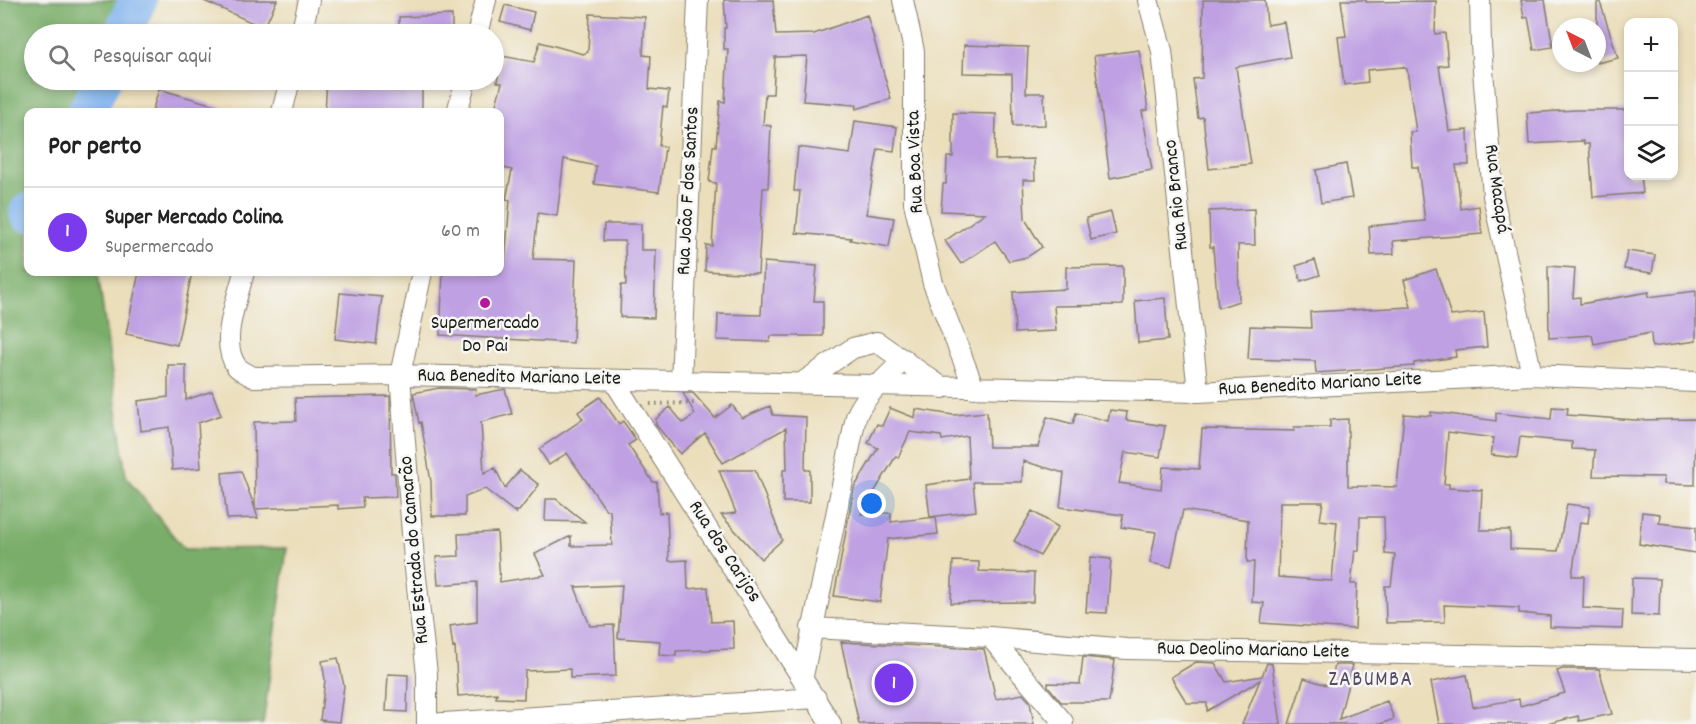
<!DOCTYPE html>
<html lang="pt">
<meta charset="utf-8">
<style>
:root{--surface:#fff;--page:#f2f2f2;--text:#222;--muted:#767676;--line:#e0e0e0;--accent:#7c3aed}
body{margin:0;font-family:Dekko,sans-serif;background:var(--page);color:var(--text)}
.controls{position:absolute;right:18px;top:18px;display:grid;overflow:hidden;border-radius:12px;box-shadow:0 3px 9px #0003}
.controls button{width:54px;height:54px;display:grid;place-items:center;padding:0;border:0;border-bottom:2px solid var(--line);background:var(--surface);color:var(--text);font:30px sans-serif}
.compass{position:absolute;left:1552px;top:18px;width:54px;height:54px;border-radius:50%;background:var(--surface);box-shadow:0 3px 9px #0003;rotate:318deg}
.you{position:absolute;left:872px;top:504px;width:21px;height:21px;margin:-15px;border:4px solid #fff;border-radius:50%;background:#1a73e8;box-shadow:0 0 0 9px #1a73e833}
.badge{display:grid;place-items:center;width:39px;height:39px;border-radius:50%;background:var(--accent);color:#fff;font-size:20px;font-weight:700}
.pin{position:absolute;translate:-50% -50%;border:3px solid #fff;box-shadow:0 2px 6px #0006}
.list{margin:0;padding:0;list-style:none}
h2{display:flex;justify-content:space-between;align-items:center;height:78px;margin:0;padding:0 24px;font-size:26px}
h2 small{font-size:20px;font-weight:400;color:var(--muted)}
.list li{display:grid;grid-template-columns:39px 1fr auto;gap:18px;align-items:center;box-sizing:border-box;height:90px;padding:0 24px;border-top:2px solid var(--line)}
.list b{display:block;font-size:22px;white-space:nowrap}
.list p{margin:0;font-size:20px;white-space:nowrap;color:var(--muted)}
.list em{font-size:20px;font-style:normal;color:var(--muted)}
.icon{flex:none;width:33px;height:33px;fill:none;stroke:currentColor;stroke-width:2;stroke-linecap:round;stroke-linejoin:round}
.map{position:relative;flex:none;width:1696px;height:724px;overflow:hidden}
.search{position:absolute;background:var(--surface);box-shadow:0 3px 9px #0003;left:24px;top:24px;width:480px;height:66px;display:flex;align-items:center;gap:15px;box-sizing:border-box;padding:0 21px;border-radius:33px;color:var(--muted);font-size:22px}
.panel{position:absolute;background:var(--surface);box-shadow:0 3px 9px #0003;left:24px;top:108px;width:480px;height:168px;border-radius:12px}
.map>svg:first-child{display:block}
.forest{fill:#79ad69;stroke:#4a6442;stroke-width:1.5}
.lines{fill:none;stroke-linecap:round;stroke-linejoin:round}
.river{stroke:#81b4ee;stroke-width:38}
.building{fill:#bfa1e3;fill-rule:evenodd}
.street-casing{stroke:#847d6c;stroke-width:22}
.path{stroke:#847d6c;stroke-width:4;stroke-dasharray:1.5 4.5;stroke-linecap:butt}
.street{stroke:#fff;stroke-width:20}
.poi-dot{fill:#b5179e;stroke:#f6f6f2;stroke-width:2}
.labels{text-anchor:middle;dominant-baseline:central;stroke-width:5;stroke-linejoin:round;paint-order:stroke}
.street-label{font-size:20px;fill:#1c1c1c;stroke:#f6f6f2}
.poi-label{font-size:20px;fill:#1c1c1c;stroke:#f6f6f2}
.neighbourhood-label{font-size:21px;letter-spacing:1.5px;fill:#554b62;stroke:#f6f6f2}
</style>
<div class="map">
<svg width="1696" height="724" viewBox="0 0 1696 724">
<rect width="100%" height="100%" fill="#f6f6f2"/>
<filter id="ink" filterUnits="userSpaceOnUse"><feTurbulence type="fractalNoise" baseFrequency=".0167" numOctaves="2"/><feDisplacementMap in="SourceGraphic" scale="12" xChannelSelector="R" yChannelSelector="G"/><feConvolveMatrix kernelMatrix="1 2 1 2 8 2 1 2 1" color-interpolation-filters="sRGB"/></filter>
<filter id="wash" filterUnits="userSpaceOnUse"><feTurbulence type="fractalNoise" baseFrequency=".008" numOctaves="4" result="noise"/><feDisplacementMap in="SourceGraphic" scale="24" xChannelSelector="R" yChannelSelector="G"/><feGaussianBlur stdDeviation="1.35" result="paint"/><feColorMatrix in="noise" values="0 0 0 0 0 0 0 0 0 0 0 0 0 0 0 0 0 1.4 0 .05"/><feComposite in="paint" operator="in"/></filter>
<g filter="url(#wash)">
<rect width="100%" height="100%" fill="#ebdebb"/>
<path class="forest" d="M 0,0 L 156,0 L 139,34 L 34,34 L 34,80 L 117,80 L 100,112 L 28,112 L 28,272 L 98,272 L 126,477 L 184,549 L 287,548 L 263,724 L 0,724 Z"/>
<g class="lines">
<path class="river" d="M 122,34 L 138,0
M 86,112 L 102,80
M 28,213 L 28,212"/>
</g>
<g id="blocks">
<path class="building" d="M 202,0 L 277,0 L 264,28 Z
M 724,0 L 773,0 L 776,35 L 814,34 L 867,15 L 891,99 L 856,109 L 857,105 L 803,101 L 807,56 L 775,57 L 773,94 L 765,94 L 763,125 L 771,126 L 768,188 L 763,188 L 758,274 L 705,271 L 706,245 L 712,246 L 716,183 L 709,182 L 713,146 L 716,146 L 720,101 L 725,102 L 728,49 L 724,49 L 724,28 L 726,28 Z
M 1203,0 L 1265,0 L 1267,25 L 1284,22 L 1290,57 L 1236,67 L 1251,164 L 1209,169 L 1203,117 L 1198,118 L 1193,79 L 1202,78 Z
M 1341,0 L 1366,0 L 1366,2 L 1436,1 L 1435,34 L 1445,33 L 1448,65 L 1439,66 L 1449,131 L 1468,130 L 1469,165 L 1456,165 L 1461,209 L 1479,206 L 1482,234 L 1393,241 L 1394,254 L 1371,255 L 1369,226 L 1425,221 L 1418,167 L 1412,167 L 1410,132 L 1416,132 L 1407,69 L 1403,67 L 1367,70 L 1368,82 L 1344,85 L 1338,37 L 1346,36 Z
M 1521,0 L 1545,0 L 1553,47 L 1534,50 L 1528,17 L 1524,18 Z
M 1600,2 L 1618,58 L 1597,63 L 1597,3 Z
M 505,5 L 534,12 L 530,30 L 500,22 Z
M 590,14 L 645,17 L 643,55 L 651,56 L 649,89 L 669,91 L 667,107 L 663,106 L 659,146 L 665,147 L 659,192 L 594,184 L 596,166 L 564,159 L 557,216 L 538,213 L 533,259 L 576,260 L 573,343 L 440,335 L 443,272 L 500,272 L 500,261 L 505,261 L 510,200 L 506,199 L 512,170 L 500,167 L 500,112 L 494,112 L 502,83 L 497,82 L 502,56 L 534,62 L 540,42 L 583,54 L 588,52 Z
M 452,15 L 452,34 L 399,34 L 399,17 Z
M 964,45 L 1028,47 L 1026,93 L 1044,93 L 1045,125 L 1013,126 L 1012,74 L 963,73 Z
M 1139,50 L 1148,110 L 1142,111 L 1152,170 L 1110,178 L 1094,56 Z
M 327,80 L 422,80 L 422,112 L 325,112 Z
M 159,89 L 224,108 L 223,112 L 152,112 Z
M 1575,110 L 1629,110 L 1629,176 L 1641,176 L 1643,193 L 1593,197 L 1589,144 L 1584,144 L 1583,141 L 1529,144 L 1527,113 Z
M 953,113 L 996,114 L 995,160 L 1034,159 L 1035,180 L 1023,180 L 1025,219 L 1042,247 L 1027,257 L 1009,261 L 995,241 L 961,264 L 945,241 L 985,213 L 941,211 L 943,184 L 946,184 L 947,157 L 953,157 Z
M 855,121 L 897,127 L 894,151 L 878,149 L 866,214 L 894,218 L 889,247 L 850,240 L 851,238 L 796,233 L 800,191 L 794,191 L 798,147 L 850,154 Z
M 1346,164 L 1352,198 L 1321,203 L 1316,170 Z
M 1254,209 L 1255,245 L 1238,245 L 1239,301 L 1218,308 L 1213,247 L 1210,247 L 1209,211 Z
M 1111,212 L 1116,234 L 1091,240 L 1086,218 Z
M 604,224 L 641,224 L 641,250 L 656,250 L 654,318 L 620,317 L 621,285 L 626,285 L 625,241 L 603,241 Z
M 1627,251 L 1655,255 L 1652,273 L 1624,269 Z
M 1315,260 L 1320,275 L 1301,281 L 1296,266 Z
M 764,262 L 817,266 L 814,301 L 823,301 L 823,336 L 771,336 L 770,342 L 717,340 L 718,314 L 761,315 Z
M 1123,266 L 1123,305 L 1054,306 L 1056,331 L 1015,333 L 1013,292 L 1066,289 L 1066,267 Z
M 1548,266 L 1575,268 L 1573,298 L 1580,297 L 1580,304 L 1649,292 L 1648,297 L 1696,291 L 1696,341 L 1652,347 L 1651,333 L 1594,344 L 1592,335 L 1549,338 Z
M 1436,269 L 1451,316 L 1484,312 L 1487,347 L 1455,350 L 1456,357 L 1414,363 L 1414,366 L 1316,373 L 1315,361 L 1248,359 L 1250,326 L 1311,328 L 1310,312 L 1411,307 L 1404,280 Z
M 139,272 L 192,272 L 177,345 L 126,334 Z
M 340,293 L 382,297 L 376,344 L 335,339 Z
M 1165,298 L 1168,340 L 1138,343 L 1135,301 Z
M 168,365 L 186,365 L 186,400 L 212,391 L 221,415 L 198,423 L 201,468 L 172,470 L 169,427 L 141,431 L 138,401 L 168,397 Z
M 439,388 L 476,389 L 475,395 L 505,389 L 512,414 L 481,422 L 484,473 L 495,468 L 505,488 L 520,470 L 539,485 L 519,511 L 515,511 L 517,514 L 485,489 L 465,497 L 465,516 L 432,516 L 431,482 L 421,422 L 419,423 L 413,393 Z
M 683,393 L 693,393 L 715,418 L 732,405 L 742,418 L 770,406 L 773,415 L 806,417 L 805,470 L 810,470 L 810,502 L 783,502 L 783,470 L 787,470 L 786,428 L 723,463 L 705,433 L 680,454 L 656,425 L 656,419 L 670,407 L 683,423 L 695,414 Z
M 390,396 L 391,473 L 395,473 L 396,497 L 362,498 L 363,507 L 338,509 L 338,505 L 255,509 L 258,518 L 227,519 L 222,473 L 241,471 L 255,508 L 254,422 L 296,421 L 295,398 Z
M 600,397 L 619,424 L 623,421 L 636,440 L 628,445 L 653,482 L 657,482 L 659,513 L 667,512 L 669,561 L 687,560 L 688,589 L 708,587 L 711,622 L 733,621 L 734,649 L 676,651 L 676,656 L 659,655 L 660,641 L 618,638 L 622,585 L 575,587 L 590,626 L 614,625 L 616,676 L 570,678 L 570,669 L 525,671 L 524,699 L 496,698 L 497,693 L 458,696 L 455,647 L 453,648 L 450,626 L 477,622 L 477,582 L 438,585 L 436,557 L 459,556 L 458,534 L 497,532 L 500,582 L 545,575 L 535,554 L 571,536 L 571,546 L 612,545 L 610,510 L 606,510 L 567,453 L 549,465 L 539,449 L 583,419 L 578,412 Z
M 1552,407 L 1568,408 L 1567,415 L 1635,420 L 1696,419 L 1695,485 L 1664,484 L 1664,477 L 1593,476 L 1595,450 L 1572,449 L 1572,442 L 1520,437 L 1517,458 L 1491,455 L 1494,438 L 1448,432 L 1444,484 L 1449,484 L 1449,488 L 1482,490 L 1480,530 L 1510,530 L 1510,549 L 1558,551 L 1567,504 L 1590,507 L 1588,523 L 1580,522 L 1572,576 L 1584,576 L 1583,608 L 1623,610 L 1622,629 L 1550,627 L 1550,616 L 1519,613 L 1519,608 L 1444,605 L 1445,622 L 1386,623 L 1385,586 L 1391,586 L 1395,555 L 1385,554 L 1384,517 L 1360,517 L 1359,551 L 1355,550 L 1351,584 L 1357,584 L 1355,629 L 1261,623 L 1264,603 L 1252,602 L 1254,562 L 1247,562 L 1248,520 L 1183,510 L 1171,567 L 1150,563 L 1156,532 L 1121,527 L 1123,515 L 1060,507 L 1064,473 L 1023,461 L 1022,482 L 973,482 L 976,511 L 930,517 L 926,485 L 969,479 L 967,436 L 942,440 L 941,436 L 910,432 L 898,458 L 896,456 L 861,514 L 891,513 L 891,522 L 936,517 L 938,534 L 888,539 L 880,602 L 834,596 L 854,488 L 878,448 L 868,443 L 877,424 L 882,426 L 890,408 L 915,418 L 916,409 L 953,415 L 987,412 L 989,447 L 1038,447 L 1047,417 L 1073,424 L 1076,413 L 1108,421 L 1110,410 L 1127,412 L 1126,420 L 1165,426 L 1160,457 L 1125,452 L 1119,483 L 1161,489 L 1163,467 L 1199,469 L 1202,429 L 1294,431 L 1294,427 L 1330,427 L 1330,420 L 1348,419 L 1348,486 L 1397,487 L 1404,414 L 1431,416 L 1431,412 L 1449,414 L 1496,421 L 1496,413 L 1551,419 ZM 1280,502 L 1323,502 L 1320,520 L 1337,522 L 1332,581 L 1278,577 Z
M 719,470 L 755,470 L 782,540 L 761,559 L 721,515 L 736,513 Z
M 546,499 L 556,499 L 585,522 L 545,521 Z
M 1032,511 L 1058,527 L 1040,556 L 1014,541 Z
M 1642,512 L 1660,514 L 1659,523 L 1696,527 L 1696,553 L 1639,544 Z
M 1090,557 L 1111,559 L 1107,613 L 1086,612 Z
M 953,561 L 979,562 L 979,571 L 1034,573 L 1033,602 L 951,603 Z
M 1632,578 L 1660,579 L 1659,616 L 1631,615 Z
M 841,642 L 984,649 L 996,699 L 1023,694 L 1030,702 L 1034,724 L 859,724 Z
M 1083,657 L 1115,660 L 1109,702 L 1061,702 L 1048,686 L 1048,683 L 1080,684 Z
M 338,658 L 344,686 L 339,722 L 320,720 L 325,680 L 322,661 Z
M 1196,662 L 1215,663 L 1226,682 L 1262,676 L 1267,663 L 1272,664 L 1281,724 L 1242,724 L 1260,680 L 1207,711 L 1207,703 L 1187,703 L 1171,677 Z
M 1335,665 L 1353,665 L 1339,719 L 1387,701 L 1394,719 L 1380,724 L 1289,724 L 1304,678 L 1330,686 Z
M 1562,669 L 1599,669 L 1612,714 L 1579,721 L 1578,716 L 1547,724 L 1439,724 L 1431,682 L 1467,675 L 1473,707 L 1519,699 L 1520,706 L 1565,693 L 1557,671 Z
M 388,674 L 408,675 L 407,712 L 386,711 Z"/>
</g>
</g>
<g filter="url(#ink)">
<use href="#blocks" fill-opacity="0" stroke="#847d6c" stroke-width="1.5"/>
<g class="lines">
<defs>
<path id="street" d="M 903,0 L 914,51 L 914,203 L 933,283 L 974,388
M 1148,0 L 1162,51 L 1198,392
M 1480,0 L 1481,45 L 1493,196 L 1532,375
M 301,34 L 309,0
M 477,34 L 486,0
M 282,112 L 290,80
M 457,112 L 466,80
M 244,272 C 238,298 218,342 237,367 C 241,371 248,374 253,377 L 400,375 L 1198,392 L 1532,375 L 1696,382
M 422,272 L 400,375 L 414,560 L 427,674 L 427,724
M 614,381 L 831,724
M 681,381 L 698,0
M 803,382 L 853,348 L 877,342 L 943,388
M 811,628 L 990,637 L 1127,649 L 1696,659
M 990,637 L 1063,722
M 803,676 L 856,417 C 864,395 888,377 904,359
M 429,724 L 816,698"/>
</defs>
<use href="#street" class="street-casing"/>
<path class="path" d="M 650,404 L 694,403"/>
<use href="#street" class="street"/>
</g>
</g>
<circle class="poi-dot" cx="485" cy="303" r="6"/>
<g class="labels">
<g class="street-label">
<text transform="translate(916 162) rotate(-92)">Rua Boa Vista</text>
<text transform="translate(1496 189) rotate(82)">Rua Macapá</text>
<text transform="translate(689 191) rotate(-87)">Rua João F dos Santos</text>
<text transform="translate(1177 195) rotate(-96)">Rua Rio Branco</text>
<text transform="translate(519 378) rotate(1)">Rua Benedito Mariano Leite</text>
<text transform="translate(1320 385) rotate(-3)">Rua Benedito Mariano Leite</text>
<text transform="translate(415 550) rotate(-95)">Rua Estrada do Camarão</text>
<text transform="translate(724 552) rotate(57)">Rua dos Carijos</text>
<text transform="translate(1253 651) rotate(1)">Rua Deolino Mariano Leite</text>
</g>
<g class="poi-label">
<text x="485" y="324">Supermercado<tspan x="485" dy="23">Do Pai</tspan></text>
</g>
<g class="neighbourhood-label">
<text x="1371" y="681">ZABUMBA</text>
</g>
</g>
</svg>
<div class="controls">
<button>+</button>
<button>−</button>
<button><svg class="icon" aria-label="layers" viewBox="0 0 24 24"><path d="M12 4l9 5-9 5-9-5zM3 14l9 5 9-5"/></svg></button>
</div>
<svg class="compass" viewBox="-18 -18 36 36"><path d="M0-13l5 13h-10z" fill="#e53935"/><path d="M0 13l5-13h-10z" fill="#767676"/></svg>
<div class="you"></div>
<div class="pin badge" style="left:894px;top:683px">1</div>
<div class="search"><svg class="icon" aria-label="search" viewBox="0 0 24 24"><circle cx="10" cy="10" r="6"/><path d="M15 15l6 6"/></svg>Pesquisar aqui</div>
<section class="panel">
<h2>Por perto<small></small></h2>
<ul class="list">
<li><span class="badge">1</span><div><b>Super Mercado Colina</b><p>Supermercado</p></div><em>60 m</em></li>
</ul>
</section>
</div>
